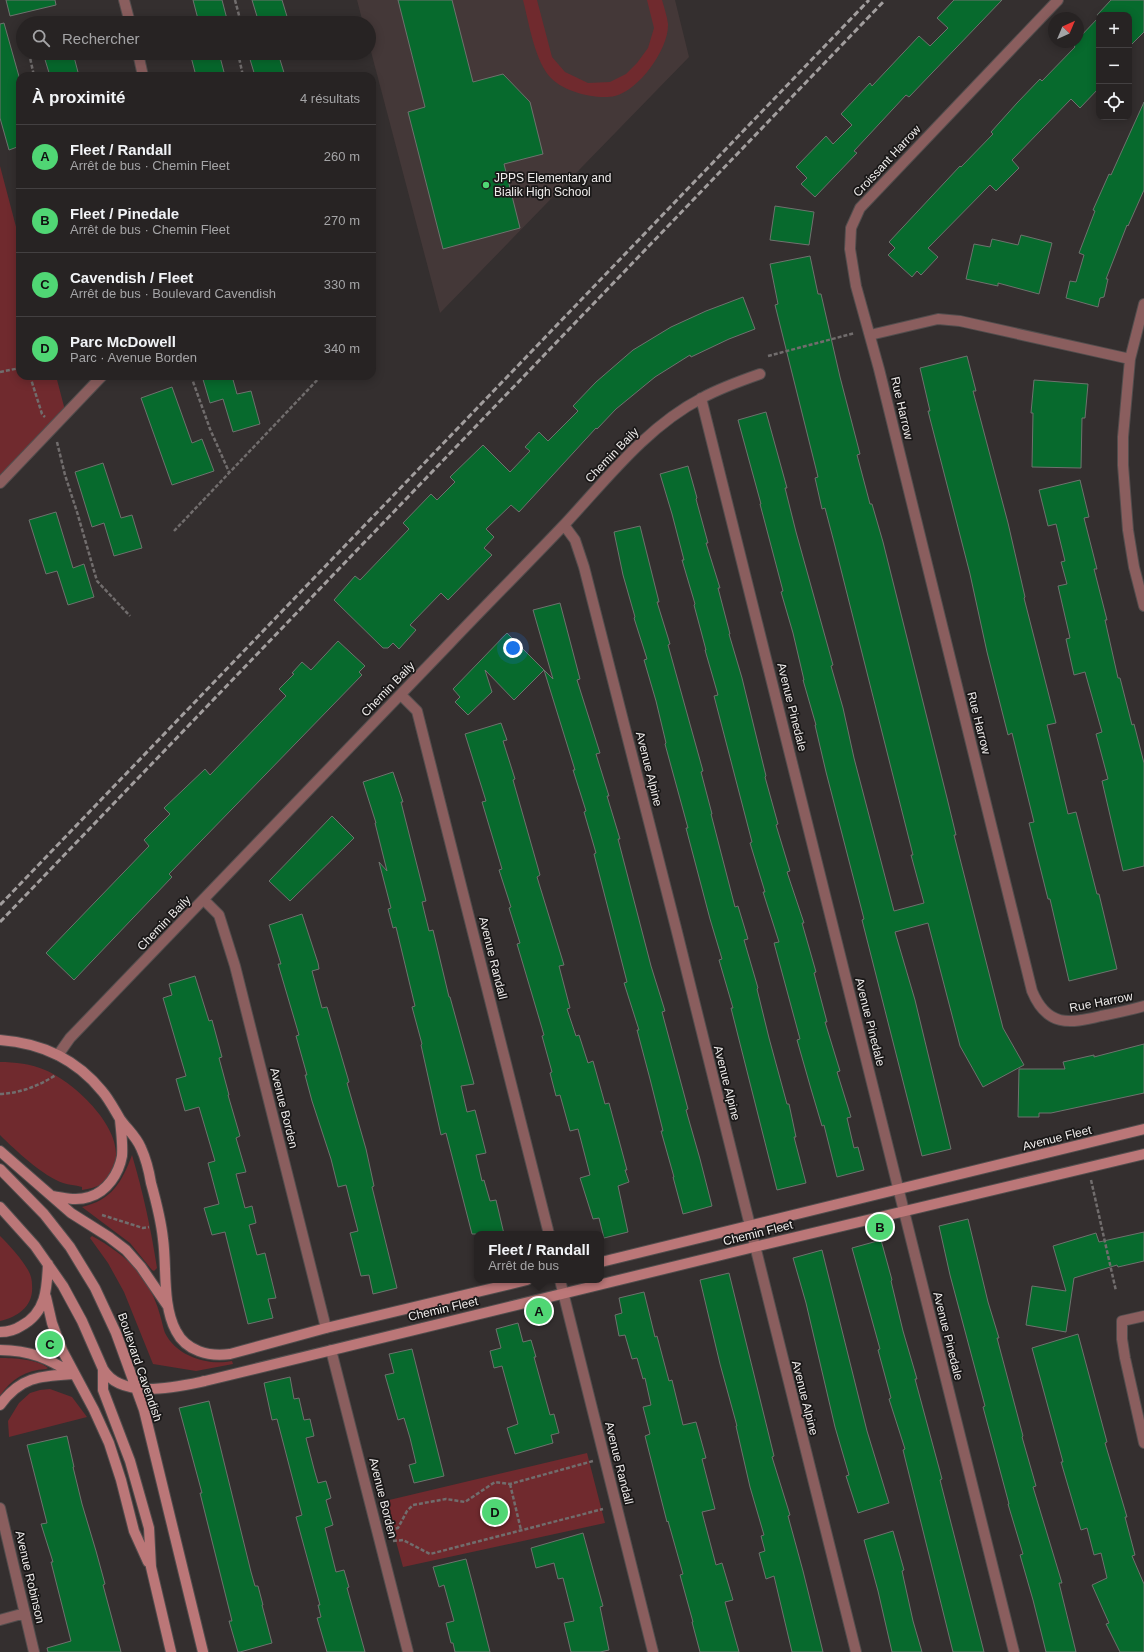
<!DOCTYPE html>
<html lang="fr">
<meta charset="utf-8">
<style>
:root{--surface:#272323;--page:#2f2b2b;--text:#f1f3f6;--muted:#a4a4a6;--line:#434041;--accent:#50d674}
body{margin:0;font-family:Helvetica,sans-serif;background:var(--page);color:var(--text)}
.controls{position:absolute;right:12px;top:12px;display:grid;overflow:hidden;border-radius:8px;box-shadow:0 2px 10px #0003}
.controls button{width:36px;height:36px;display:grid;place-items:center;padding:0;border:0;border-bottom:1px solid var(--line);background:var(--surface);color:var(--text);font:20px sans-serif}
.compass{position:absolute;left:1048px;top:12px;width:36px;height:36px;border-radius:50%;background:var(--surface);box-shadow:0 2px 10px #0003;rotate:44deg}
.you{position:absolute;left:513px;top:648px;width:14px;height:14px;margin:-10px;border:3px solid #fff;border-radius:50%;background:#1a73e8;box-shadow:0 0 0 6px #1a73e833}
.badge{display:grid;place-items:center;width:26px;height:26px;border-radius:50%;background:var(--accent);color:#111;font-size:13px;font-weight:700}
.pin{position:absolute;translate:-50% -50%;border:2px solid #fff;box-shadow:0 1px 4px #0006}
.popup{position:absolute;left:474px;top:1231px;width:130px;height:52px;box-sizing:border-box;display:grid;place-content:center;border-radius:8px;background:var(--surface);filter:drop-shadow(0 1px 3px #0005);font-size:13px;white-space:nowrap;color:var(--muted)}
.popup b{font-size:15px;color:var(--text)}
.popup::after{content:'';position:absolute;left:50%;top:100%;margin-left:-8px;border:8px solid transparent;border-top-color:var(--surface)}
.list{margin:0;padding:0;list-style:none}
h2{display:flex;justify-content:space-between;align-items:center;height:52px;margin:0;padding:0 16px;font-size:17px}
h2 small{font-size:13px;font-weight:400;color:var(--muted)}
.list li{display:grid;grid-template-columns:26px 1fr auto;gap:12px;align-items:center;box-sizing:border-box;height:64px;padding:0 16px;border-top:1px solid var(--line)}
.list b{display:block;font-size:15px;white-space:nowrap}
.list p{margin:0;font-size:13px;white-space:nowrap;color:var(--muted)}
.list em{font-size:13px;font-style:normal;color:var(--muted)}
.icon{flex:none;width:22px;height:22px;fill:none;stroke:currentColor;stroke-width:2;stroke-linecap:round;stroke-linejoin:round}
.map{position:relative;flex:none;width:1144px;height:1652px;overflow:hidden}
.search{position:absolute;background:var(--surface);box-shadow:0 2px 10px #0003;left:16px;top:16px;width:360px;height:44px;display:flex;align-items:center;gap:10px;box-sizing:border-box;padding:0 14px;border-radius:22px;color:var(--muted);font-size:15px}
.panel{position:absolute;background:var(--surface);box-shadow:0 2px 10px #0003;left:16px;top:72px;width:360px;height:308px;border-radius:12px}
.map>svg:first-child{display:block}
.built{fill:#443838}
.green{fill:#702a2e}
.building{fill:#076a2d;stroke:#6e726e}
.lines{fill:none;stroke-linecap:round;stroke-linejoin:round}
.minor-casing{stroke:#524d4d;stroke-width:12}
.secondary-casing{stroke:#524d4d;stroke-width:12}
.path{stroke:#716d6d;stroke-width:2.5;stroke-dasharray:4 2;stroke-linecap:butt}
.minor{stroke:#8a5e5e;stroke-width:10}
.secondary{stroke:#bb7778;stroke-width:10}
.rail{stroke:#a29e9e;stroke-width:3;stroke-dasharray:6 3;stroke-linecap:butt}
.poi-dot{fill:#50d674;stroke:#1a1818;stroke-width:1.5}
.labels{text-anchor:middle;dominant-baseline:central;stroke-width:3.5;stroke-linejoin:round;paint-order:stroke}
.street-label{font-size:12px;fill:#efeceb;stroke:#1a1818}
.poi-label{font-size:12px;fill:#efeceb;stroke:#1a1818;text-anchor:start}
</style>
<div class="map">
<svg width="1144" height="1652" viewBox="0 0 1144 1652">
<rect width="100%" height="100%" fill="#342f2f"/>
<path class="built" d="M 357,0 L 675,0 L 689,57 L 440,313 L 369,44 L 369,23 L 363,23 Z"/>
<path class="green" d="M 523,0 L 537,0 L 552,57 L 565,72 L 588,83 L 610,82 L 626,74 L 637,63 L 648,48 L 654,28 L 647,0 L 662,0 C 664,7 667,16 668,24 C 669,49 639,90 615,96 C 597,100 565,92 552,79 C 535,63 529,23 523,0 Z
M 0,166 L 20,242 L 20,376 L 56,376 L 66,414 L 0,482 Z
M 0,1062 C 14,1062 32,1064 45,1070 C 75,1082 132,1135 112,1171 C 109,1175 107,1180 103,1183 C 97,1187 89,1189 82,1190 L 82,1187 C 75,1185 69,1185 63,1183 C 43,1176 15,1150 0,1135 Z
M 132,1155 C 143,1192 151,1229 157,1268 L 154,1271 L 152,1270 L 130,1243 L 82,1207 C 112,1200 122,1182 132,1155 Z
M 0,1236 C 10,1246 21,1258 28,1270 C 31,1275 32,1280 32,1285 C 34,1306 18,1317 0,1321 Z
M 92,1236 C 112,1247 133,1262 146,1282 C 152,1292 157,1304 160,1315 C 162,1321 163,1328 165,1333 C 177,1357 209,1366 232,1361 L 233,1364 L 196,1371 L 153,1364 L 124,1292 L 108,1263 L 90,1238 Z
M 0,1358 C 13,1358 38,1359 48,1368 L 46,1369 C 26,1370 11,1379 0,1396 Z
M 50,1389 L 72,1397 L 87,1417 L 9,1437 L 8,1421 L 19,1403 L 30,1393 L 40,1390 Z
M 587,1453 L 605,1523 L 403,1567 L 385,1501 Z"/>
<path class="building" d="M 6,0 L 55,0 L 56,5 L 10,16 Z
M 193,0 L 222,0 L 228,23 L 199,23 Z
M 252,0 L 282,0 L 289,23 L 259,23 Z
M 398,0 L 452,0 L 473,82 L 503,74 L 530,102 L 543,154 L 504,164 L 520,228 L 443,249 L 408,112 L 425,107 Z
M 954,0 L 1002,0 L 909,97 L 906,95 L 854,151 L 857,153 L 815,197 L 801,184 L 807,178 L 796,167 L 826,136 L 833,144 L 852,125 L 841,114 L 870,83 L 872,86 L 919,36 L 930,46 L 948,28 L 937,18 Z
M 1111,0 L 1144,0 L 1144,32 L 1129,47 L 1129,15 L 1097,15 Z
M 1099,17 L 1099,88 L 1080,108 L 1071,99 L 1012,160 L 1019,168 L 996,191 L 990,185 L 928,248 L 938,257 L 921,275 L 917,271 L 912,277 L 888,255 L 895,248 L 889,242 L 960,166 L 961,167 L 993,134 L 991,132 L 1017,103 L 1040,79 L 1042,81 L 1075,47 L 1073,44 L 1075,42 L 1078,42 L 1078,39 Z
M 4,23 L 20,80 L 20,146 L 9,150 L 0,118 L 0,24 Z
M 43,53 L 73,53 L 79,76 L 50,76 Z
M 190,53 L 219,53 L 225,76 L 196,76 Z
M 260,53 L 278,53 L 285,76 L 255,76 L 249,56 Z
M 1144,102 L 1144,190 L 1128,226 L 1127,225 L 1106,279 L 1108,279 L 1104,297 L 1100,298 L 1098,307 L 1066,298 L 1070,281 L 1076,282 L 1084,255 L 1079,253 L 1095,211 L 1093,210 L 1109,174 L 1111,175 Z
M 775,206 L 814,212 L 809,245 L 770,240 Z
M 1021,235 L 1052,243 L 1039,294 L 998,283 L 998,286 L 966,279 L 974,244 L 990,247 L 992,239 L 1018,245 Z
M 810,256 L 818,294 L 821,294 L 840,377 L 860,454 L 857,455 L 870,504 L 872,504 L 883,542 L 947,798 L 956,835 L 954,835 L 994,993 L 1003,1028 L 1024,1065 L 983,1087 L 960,1046 L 928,923 L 895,932 L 915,1000 L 951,1149 L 922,1156 L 862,920 L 864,919 L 826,772 L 815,725 L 816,725 L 803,680 L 804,680 L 793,633 L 781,592 L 783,591 L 760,504 L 761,504 L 738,420 L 766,412 L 787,488 L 785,488 L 796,532 L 833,665 L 831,666 L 843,708 L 854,758 L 894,911 L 924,903 L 911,855 L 913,855 L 835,546 L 825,508 L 822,509 L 815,478 L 818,477 L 775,305 L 778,304 L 770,264 Z
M 743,297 L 755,329 L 729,339 L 691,357 L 690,355 L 655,377 L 616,409 L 597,429 L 596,428 L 519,512 L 511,505 L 486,529 L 494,537 L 484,548 L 492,555 L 448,600 L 441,593 L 410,625 L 416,630 L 399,649 L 393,643 L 388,648 L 383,648 L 334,600 L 355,576 L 360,580 L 409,529 L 403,523 L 431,494 L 437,500 L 455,482 L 450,477 L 483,445 L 510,472 L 530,451 L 525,447 L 539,432 L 548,441 L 578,411 L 573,406 L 596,382 L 633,350 L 671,327 L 706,311 Z
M 967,356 L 976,391 L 973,391 L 1008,523 L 1025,597 L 1024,598 L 1056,723 L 1047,725 L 1068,814 L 1076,812 L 1097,894 L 1099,894 L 1117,969 L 1069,981 L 1050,899 L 1048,899 L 1029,823 L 1034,822 L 1012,733 L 1008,735 L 987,652 L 970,574 L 928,411 L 930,411 L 920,368 Z
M 202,376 L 232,376 L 237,394 L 251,391 L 260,424 L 233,432 L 223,399 L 210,403 Z
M 1034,380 L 1088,384 L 1085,418 L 1082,418 L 1081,468 L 1032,467 L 1033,413 L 1031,413 Z
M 172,387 L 192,443 L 202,439 L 214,471 L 172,485 L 141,398 Z
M 103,463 L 121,518 L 132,515 L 142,548 L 114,556 L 104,523 L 92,527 L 75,472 Z
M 688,466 L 697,498 L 696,499 L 708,543 L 706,543 L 720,588 L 718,588 L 730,634 L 729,634 L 742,678 L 766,776 L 765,777 L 778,824 L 776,825 L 790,871 L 787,872 L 804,923 L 802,923 L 816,972 L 814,973 L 827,1022 L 825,1022 L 840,1071 L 837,1072 L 851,1117 L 847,1118 L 854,1148 L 858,1147 L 864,1170 L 837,1177 L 824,1125 L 822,1126 L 811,1089 L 797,1040 L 800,1039 L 774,943 L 779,942 L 763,892 L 765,892 L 750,843 L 752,842 L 714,696 L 718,695 L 705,650 L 706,650 L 694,605 L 695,604 L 682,560 L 684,560 L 672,514 L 660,474 Z
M 1080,480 L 1089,517 L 1084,518 L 1097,569 L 1094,569 L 1107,620 L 1105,620 L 1118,678 L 1120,678 L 1132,725 L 1134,724 L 1144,763 L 1144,866 L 1123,871 L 1102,781 L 1108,779 L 1096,734 L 1102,732 L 1085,672 L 1074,675 L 1066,639 L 1070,638 L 1058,586 L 1067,584 L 1061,562 L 1065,561 L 1056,524 L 1048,526 L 1039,490 Z
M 56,512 L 73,568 L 84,564 L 94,597 L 68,605 L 57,571 L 46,574 L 29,520 Z
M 640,526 L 659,602 L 657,602 L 670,644 L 668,645 L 703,771 L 701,772 L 712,814 L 711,814 L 735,907 L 738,906 L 748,939 L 744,940 L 758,988 L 757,989 L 769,1038 L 787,1104 L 789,1104 L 796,1137 L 794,1137 L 806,1183 L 777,1190 L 731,1008 L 733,1008 L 719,960 L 722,959 L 710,919 L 686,828 L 688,828 L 665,744 L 666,743 L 656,701 L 644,660 L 647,659 L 634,618 L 635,617 L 623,575 L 614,532 Z
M 560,603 L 580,679 L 577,680 L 600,753 L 596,754 L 609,796 L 607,796 L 620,839 L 618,839 L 651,966 L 665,1011 L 662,1012 L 688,1109 L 686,1110 L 700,1159 L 712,1206 L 683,1214 L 673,1177 L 674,1177 L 661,1131 L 663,1131 L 650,1079 L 637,1030 L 639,1030 L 624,983 L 627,982 L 594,854 L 596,853 L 584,812 L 586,811 L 573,770 L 575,770 L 544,670 L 514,700 L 485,670 L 492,692 L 468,715 L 455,702 L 460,697 L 453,689 L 507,633 L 553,679 L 533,610 Z
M 338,641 L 365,666 L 359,672 L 362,675 L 169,874 L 172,877 L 74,980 L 46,953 L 149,846 L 144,840 L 170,814 L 164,808 L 205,769 L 210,775 L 286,696 L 279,689 L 294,674 L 292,673 L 302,662 L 311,670 Z
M 501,723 L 507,740 L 503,741 L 515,779 L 513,780 L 540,875 L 537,877 L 564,965 L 559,966 L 570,1008 L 567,1009 L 576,1036 L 579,1035 L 588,1063 L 593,1061 L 605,1104 L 609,1103 L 627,1170 L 625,1170 L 629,1182 L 618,1186 L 628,1232 L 604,1238 L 599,1218 L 593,1219 L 580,1178 L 590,1175 L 578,1129 L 570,1131 L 560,1095 L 556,1096 L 550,1073 L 552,1072 L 542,1036 L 544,1035 L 517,944 L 520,943 L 509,908 L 511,907 L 499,870 L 502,869 L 482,802 L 486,801 L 465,734 Z
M 393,772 L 403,802 L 401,802 L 426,901 L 422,902 L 429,931 L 433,930 L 449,997 L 450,997 L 474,1084 L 461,1086 L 467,1112 L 475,1110 L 486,1153 L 476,1155 L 482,1181 L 484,1180 L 490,1201 L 496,1200 L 504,1234 L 472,1234 L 446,1133 L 441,1135 L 421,1045 L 422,1044 L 412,1007 L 415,1006 L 396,927 L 393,928 L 388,909 L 391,908 L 379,862 L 387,871 L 375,823 L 376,823 L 363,782 Z
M 332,816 L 354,838 L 290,901 L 269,881 Z
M 302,914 L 318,963 L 319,969 L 312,971 L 322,1008 L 327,1007 L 349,1082 L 347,1083 L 366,1149 L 374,1186 L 372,1187 L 397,1288 L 373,1294 L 369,1275 L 361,1276 L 350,1233 L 358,1231 L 353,1212 L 346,1185 L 338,1187 L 331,1159 L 312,1101 L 305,1075 L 307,1075 L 296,1036 L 299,1035 L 278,964 L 281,964 L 269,925 Z
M 195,976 L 209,1021 L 212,1020 L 222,1057 L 219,1058 L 229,1095 L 228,1095 L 240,1136 L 236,1138 L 246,1172 L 236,1174 L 245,1208 L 252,1206 L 256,1223 L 249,1225 L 257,1255 L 265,1253 L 276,1298 L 268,1299 L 273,1318 L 248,1324 L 225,1232 L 212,1235 L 204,1208 L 219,1204 L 208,1163 L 215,1161 L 199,1107 L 185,1111 L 176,1079 L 186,1076 L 163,998 L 172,995 L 169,984 Z
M 1144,1044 L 1144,1093 L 1051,1113 L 1039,1113 L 1039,1117 L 1018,1117 L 1019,1069 L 1065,1069 L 1063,1062 L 1094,1055 L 1094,1057 Z
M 968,1219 L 988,1302 L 999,1338 L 997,1338 L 1023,1436 L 1022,1437 L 1036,1486 L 1033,1487 L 1062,1583 L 1059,1583 L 1076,1652 L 1046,1652 L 1033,1600 L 1020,1555 L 1023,1554 L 1008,1504 L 1009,1504 L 983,1407 L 985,1406 L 950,1275 L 939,1226 Z
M 1144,1232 L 1144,1261 L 1118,1267 L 1117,1265 L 1074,1278 L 1066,1332 L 1026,1325 L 1032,1286 L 1066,1291 L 1053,1246 L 1096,1233 L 1099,1242 Z
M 881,1240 L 892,1280 L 891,1281 L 903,1331 L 917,1379 L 915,1379 L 942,1479 L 940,1480 L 984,1652 L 953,1652 L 903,1450 L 905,1449 L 889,1399 L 891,1398 L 878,1350 L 880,1349 L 852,1248 Z
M 822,1250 L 867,1431 L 889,1503 L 858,1513 L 846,1476 L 849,1475 L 835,1427 L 806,1303 L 793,1258 Z
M 729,1273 L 774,1456 L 772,1457 L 790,1515 L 788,1516 L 803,1571 L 823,1652 L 792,1652 L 774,1576 L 766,1579 L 759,1553 L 765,1551 L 761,1536 L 764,1535 L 750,1487 L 736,1426 L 737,1426 L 720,1364 L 700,1280 Z
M 644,1292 L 655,1337 L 657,1336 L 669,1381 L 672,1380 L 683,1425 L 696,1422 L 706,1458 L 702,1459 L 715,1509 L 702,1512 L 716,1565 L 722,1563 L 733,1600 L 725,1602 L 739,1652 L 700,1652 L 692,1622 L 693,1622 L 680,1575 L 683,1574 L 668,1521 L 667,1522 L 645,1436 L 650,1434 L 643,1407 L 651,1405 L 645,1378 L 643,1379 L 637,1358 L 632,1359 L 625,1335 L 619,1336 L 615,1315 L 622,1313 L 619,1298 Z
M 518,1323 L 523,1342 L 531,1340 L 536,1357 L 534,1357 L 550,1415 L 554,1414 L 559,1433 L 551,1435 L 553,1443 L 515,1454 L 507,1428 L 518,1424 L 502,1366 L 494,1368 L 490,1351 L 501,1348 L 496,1329 Z
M 1078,1334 L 1107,1442 L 1105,1443 L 1127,1517 L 1125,1517 L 1135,1555 L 1132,1556 L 1144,1584 L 1144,1652 L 1120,1652 L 1106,1624 L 1109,1623 L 1092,1585 L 1107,1578 L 1101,1553 L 1094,1555 L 1087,1528 L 1081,1530 L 1061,1462 L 1063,1462 L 1032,1348 Z
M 412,1349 L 444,1476 L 414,1483 L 409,1465 L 416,1463 L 410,1438 L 404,1418 L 398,1420 L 385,1375 L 394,1373 L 389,1354 Z
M 290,1377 L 294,1399 L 299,1398 L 304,1420 L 310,1419 L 314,1436 L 306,1438 L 314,1469 L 318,1483 L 326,1481 L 331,1498 L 326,1500 L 333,1525 L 325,1528 L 336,1572 L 344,1570 L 349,1587 L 347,1588 L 365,1652 L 327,1652 L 317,1618 L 321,1617 L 318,1605 L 320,1605 L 296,1517 L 302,1515 L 277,1419 L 272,1420 L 264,1383 Z
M 209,1401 L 251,1572 L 255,1586 L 258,1586 L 263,1605 L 262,1605 L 272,1643 L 240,1652 L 238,1652 L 229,1621 L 232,1621 L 200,1493 L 202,1493 L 179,1408 Z
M 67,1436 L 74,1467 L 73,1467 L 82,1504 L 96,1551 L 105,1584 L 103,1585 L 121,1652 L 48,1652 L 47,1648 L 71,1641 L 51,1562 L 53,1562 L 41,1524 L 47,1523 L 27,1445 Z
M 893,1531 L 904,1570 L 902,1571 L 913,1621 L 922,1652 L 892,1652 L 878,1591 L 864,1540 Z
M 583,1533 L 603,1606 L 600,1607 L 609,1650 L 600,1652 L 571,1652 L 564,1623 L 574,1621 L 563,1578 L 558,1579 L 554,1563 L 536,1568 L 531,1548 Z
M 466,1559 L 475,1593 L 490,1652 L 455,1652 L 453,1643 L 451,1643 L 446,1623 L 454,1621 L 444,1585 L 439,1587 L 433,1567 Z"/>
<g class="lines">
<defs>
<path id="minor" d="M 124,0 L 130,23
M 1058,0 L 860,208 L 851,228 L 850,249 L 856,286 L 879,369 L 1032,991 C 1047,1027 1069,1024 1101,1016 C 1116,1013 1130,1010 1144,1006
M 138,53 L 143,76
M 1144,304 L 1130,359 L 1123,437 L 1123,465 L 1128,530 L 1134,567 L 1144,606
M 870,335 L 938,319 L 960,321 L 1130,359
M 701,398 L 1014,1652
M 0,483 L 102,376
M 564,525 L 575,540 L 584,567 L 676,928 L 856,1652
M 401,695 L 417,711 L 549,1234
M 204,900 L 219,915 L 235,966 L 326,1328
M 58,1055 L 70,1038 C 196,907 323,775 449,644 C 487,604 526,565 564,525 C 606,480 646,427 702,398 C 720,388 740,381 760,374
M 560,1280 L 653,1652
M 1144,1316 L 1122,1321 L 1122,1339 L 1125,1358 L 1144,1443
M 331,1350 L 408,1652
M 0,1508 L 34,1652
M 0,1620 L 25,1613"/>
<path id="secondary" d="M 0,1040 C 41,1043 76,1059 102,1091 C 109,1099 114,1109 120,1119 C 127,1129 136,1136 141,1148 C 146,1159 149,1171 151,1183 C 156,1201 161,1220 163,1239 C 167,1268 162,1305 176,1331 C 186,1351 209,1357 230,1354 L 326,1328 L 527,1280
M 0,1151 L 71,1213 L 109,1237 L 126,1250 L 141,1267 L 167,1305
M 0,1169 L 44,1214 L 70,1247 L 95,1288 L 116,1333 L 144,1410 L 203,1652
M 52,1196 C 64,1198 77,1201 89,1197 C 107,1192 119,1173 122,1156 C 123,1144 121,1131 120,1119
M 0,1207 L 35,1246 L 63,1286 L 82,1321 L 103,1369 L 103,1390 L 130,1461 L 149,1528 L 151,1567 L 171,1652
M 601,1262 C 782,1216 963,1175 1144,1129
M 46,1297 L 52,1323 L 62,1350 L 94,1410 L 109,1443 L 121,1480 L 134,1531 L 148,1562
M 0,1332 C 7,1332 15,1330 21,1326 C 46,1313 47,1289 48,1264
M 0,1350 C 31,1350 48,1359 74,1374
M 103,1369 C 121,1400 176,1387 205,1381 L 754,1247 L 1144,1154
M 0,1405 C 21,1376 41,1376 74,1374"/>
</defs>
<use href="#minor" class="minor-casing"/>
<use href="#secondary" class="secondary-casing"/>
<path class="path" d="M 235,0 L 241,23
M 29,53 L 34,76
M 238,53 L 243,76
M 768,356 L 855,333
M 0,372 L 20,368
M 30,376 L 42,414 L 45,417
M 191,376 L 210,429 L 229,472
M 57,442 L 65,475 L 77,512 L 97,581 L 130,616
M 174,531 L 321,376
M 0,1094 C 21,1093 38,1086 56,1075
M 1091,1180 L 1116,1291
M 102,1215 L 143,1228 L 149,1227
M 510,1484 L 521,1530
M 390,1530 L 398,1528 L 407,1511 L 413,1505 L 446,1499 L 465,1502 L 495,1482 L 510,1484 L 593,1461
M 393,1541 L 403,1540 L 430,1554 L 603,1509"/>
<use href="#minor" class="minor"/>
<use href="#secondary" class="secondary"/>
<path class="rail" d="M 0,905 L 869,0
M 0,922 L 885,0"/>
</g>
<circle class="poi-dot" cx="486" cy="185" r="4"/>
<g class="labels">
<g class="street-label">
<text transform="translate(887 161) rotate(-47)">Croissant Harrow</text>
<text transform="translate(902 408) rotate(77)">Rue Harrow</text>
<text transform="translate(612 455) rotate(-46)">Chemin Baily</text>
<text transform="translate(388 689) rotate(-46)">Chemin Baily</text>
<text transform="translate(792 707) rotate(76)">Avenue Pinedale</text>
<text transform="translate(979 723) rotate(76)">Rue Harrow</text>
<text transform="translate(649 769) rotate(76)">Avenue Alpine</text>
<text transform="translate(164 923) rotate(-46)">Chemin Baily</text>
<text transform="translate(493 958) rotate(76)">Avenue Randall</text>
<text transform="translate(1101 1002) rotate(-11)">Rue Harrow</text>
<text transform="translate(870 1022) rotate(76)">Avenue Pinedale</text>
<text transform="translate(727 1083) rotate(76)">Avenue Alpine</text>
<text transform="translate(284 1108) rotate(76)">Avenue Borden</text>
<text transform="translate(1057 1138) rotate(-14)">Avenue Fleet</text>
<text transform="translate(758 1233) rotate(-14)">Chemin Fleet</text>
<text transform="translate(443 1309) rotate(-13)">Chemin Fleet</text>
<text transform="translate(948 1336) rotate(76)">Avenue Pinedale</text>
<text transform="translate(140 1367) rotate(71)">Boulevard Cavendish</text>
<text transform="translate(805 1398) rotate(76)">Avenue Alpine</text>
<text transform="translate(619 1463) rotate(76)">Avenue Randall</text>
<text transform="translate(383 1498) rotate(76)">Avenue Borden</text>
<text transform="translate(30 1577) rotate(77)">Avenue Robinson</text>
</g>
<g class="poi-label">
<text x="494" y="178">JPPS Elementary and<tspan x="494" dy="14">Bialik High School</tspan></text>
</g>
</g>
</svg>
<div class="controls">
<button>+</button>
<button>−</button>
<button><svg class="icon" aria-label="locate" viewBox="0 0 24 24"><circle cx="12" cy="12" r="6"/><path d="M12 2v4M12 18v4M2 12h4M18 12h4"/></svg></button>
</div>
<svg class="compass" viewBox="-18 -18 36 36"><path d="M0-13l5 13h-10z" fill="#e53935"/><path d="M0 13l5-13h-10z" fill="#a4a4a6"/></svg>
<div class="you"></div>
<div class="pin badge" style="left:539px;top:1311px">A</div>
<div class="popup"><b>Fleet / Randall</b>Arrêt de bus</div>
<div class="pin badge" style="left:880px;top:1227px">B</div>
<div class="pin badge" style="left:50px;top:1344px">C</div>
<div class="pin badge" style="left:495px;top:1512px">D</div>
<div class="search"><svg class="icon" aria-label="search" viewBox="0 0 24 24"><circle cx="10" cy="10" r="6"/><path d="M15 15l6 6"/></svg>Rechercher</div>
<section class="panel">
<h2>À proximité<small>4 résultats</small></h2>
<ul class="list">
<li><span class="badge">A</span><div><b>Fleet / Randall</b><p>Arrêt de bus · Chemin Fleet</p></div><em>260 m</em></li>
<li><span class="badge">B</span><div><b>Fleet / Pinedale</b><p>Arrêt de bus · Chemin Fleet</p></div><em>270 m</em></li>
<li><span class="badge">C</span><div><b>Cavendish / Fleet</b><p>Arrêt de bus · Boulevard Cavendish</p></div><em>330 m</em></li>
<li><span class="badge">D</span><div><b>Parc McDowell</b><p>Parc · Avenue Borden</p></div><em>340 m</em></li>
</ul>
</section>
</div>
